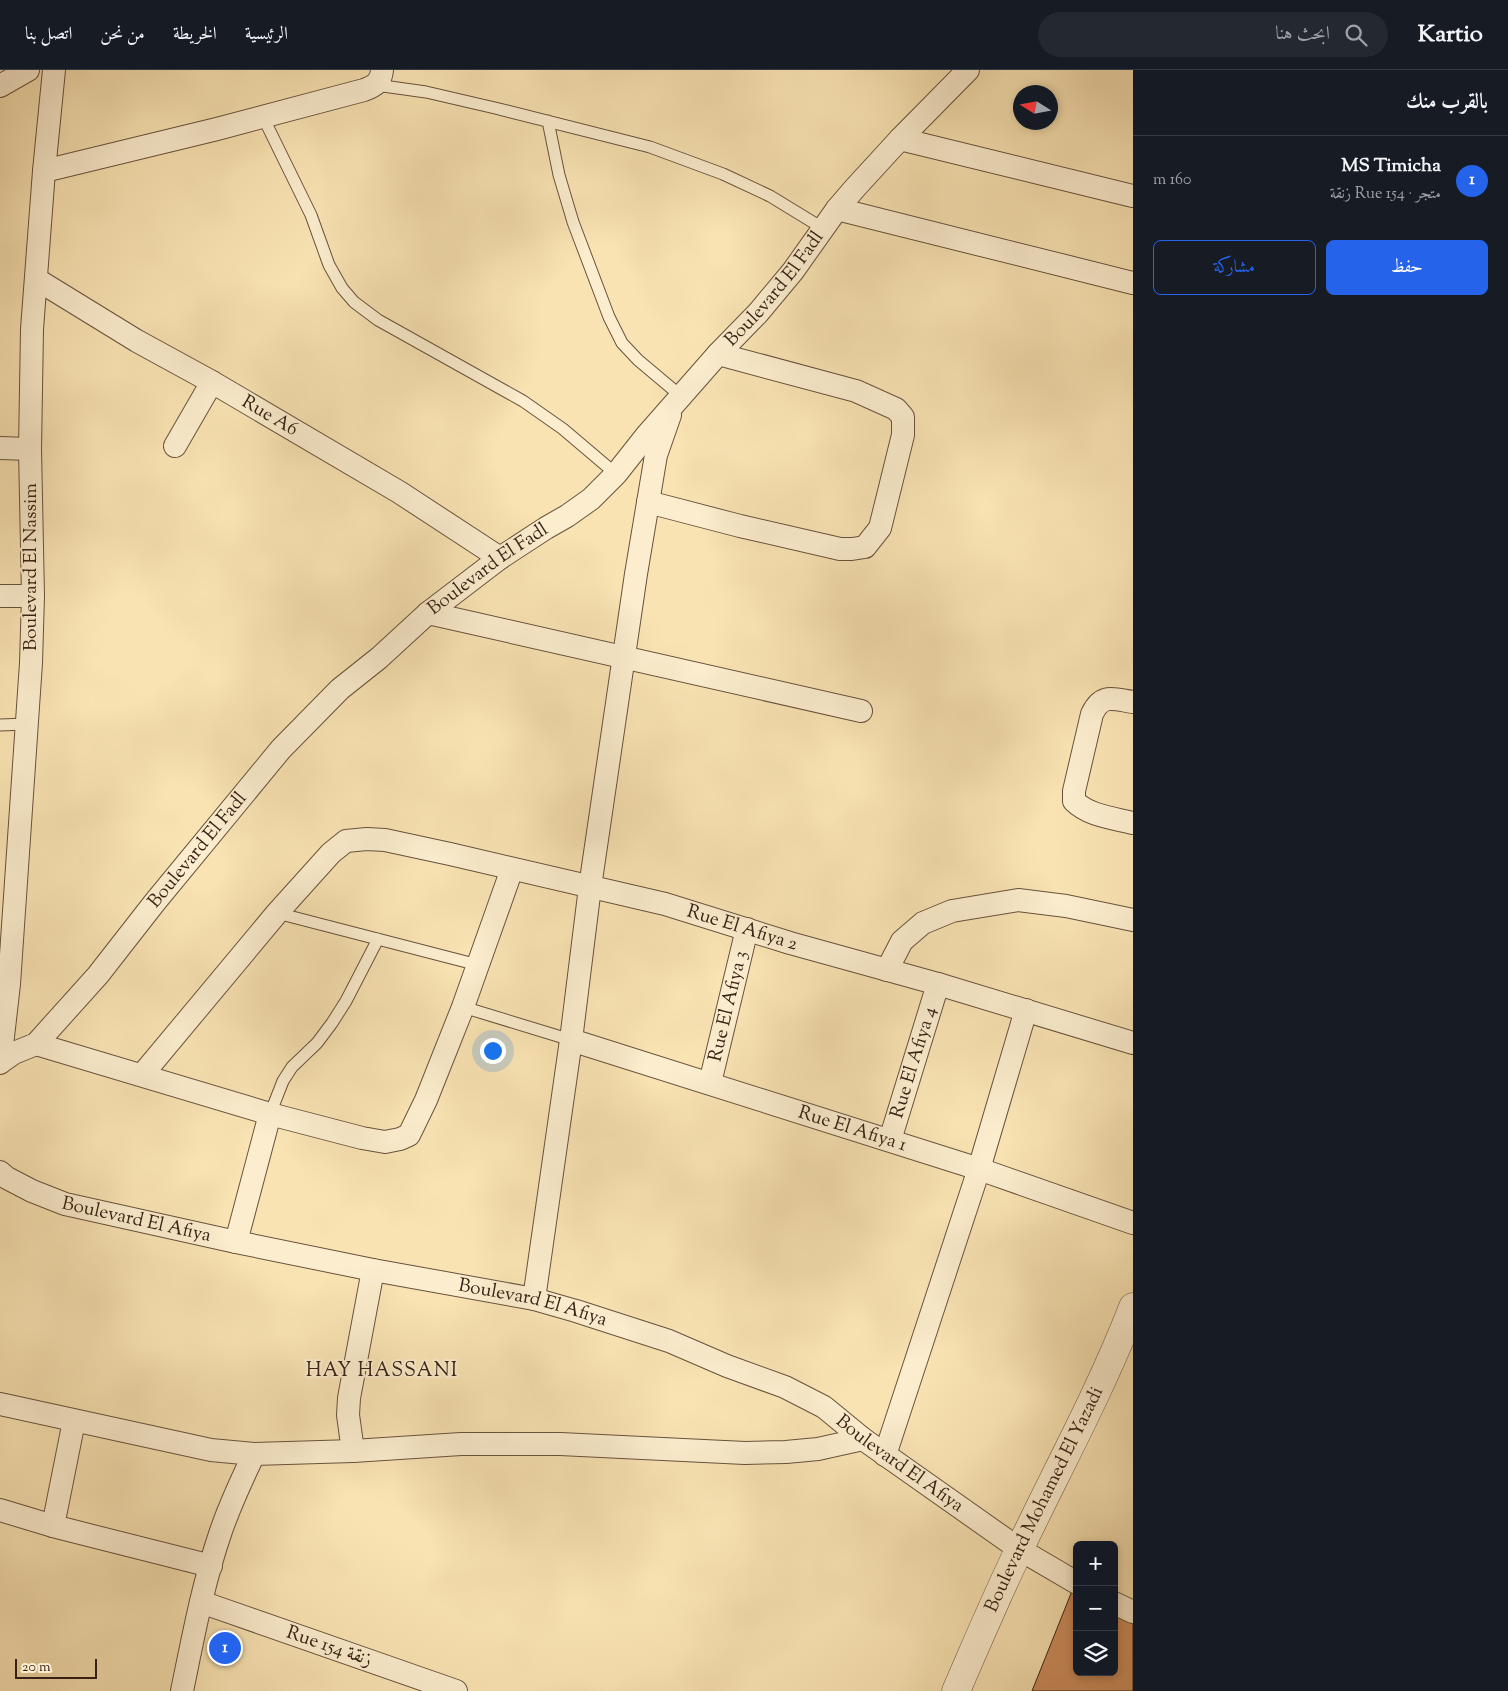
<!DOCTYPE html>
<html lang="ar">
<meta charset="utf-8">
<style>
:root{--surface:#171b24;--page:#242831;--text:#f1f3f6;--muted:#9ea1a6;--line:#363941;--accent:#2563eb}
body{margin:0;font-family:"Sorts Mill Goudy",Amiri,serif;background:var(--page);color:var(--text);direction:rtl}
.controls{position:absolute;right:15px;bottom:15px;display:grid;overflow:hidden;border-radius:8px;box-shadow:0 2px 8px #0003}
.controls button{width:45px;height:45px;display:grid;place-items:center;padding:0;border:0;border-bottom:1px solid var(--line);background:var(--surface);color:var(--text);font:25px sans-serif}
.compass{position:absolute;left:1013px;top:15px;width:45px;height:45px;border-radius:50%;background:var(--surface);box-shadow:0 2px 8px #0003;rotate:281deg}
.scale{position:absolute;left:15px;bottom:12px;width:82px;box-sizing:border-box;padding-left:5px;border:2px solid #382216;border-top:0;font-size:14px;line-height:18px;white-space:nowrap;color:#382216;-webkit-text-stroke:4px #fbedce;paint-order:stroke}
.you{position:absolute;left:492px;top:980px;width:18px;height:18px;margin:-12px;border:4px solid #fff;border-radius:50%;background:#1a73e8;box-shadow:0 0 0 8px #1a73e833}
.badge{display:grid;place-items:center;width:32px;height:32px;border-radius:50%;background:var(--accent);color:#fff;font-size:16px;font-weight:700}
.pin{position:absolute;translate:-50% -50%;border:2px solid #fff;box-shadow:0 1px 5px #0006}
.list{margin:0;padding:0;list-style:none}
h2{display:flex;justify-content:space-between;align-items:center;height:65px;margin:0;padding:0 20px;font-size:21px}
h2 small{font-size:16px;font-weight:400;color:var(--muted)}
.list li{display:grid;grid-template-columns:32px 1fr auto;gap:15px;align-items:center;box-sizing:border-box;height:90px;padding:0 20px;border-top:1px solid var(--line)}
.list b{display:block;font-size:19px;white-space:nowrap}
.list p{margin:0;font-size:16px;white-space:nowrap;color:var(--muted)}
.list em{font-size:16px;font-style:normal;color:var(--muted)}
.actions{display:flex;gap:10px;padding:15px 20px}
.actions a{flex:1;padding:11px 0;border:1px solid var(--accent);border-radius:8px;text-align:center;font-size:18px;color:var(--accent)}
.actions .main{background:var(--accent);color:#fff}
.icon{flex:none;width:28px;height:28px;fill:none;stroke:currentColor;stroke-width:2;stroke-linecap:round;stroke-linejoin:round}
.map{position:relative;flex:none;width:1133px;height:1621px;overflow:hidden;direction:ltr}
header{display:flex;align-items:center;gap:30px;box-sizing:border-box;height:70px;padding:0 25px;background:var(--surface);border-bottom:1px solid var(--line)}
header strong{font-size:24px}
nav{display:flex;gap:28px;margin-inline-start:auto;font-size:18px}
.search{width:350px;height:45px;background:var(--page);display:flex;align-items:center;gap:12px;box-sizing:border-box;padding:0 18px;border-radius:28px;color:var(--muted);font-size:19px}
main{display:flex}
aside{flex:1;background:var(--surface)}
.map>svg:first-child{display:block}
.building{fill:#cd8e5e;stroke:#382216}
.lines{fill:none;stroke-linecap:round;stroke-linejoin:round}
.service-casing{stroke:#68523d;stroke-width:13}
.minor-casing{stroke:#68523d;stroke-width:24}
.tertiary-casing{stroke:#68523d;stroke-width:29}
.service{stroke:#fbedce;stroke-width:11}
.minor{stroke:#fbedce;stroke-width:22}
.tertiary{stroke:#fbedce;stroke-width:28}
.labels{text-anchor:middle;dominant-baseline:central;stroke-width:4;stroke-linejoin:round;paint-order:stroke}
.street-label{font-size:19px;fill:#382216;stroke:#fbedce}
.neighbourhood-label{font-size:20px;letter-spacing:1px;fill:#382216;stroke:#fbedce}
</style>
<header>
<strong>Kartio</strong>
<div class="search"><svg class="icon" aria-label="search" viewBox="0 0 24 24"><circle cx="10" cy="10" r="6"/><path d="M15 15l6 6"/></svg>ابحث هنا</div>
<nav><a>الرئيسية</a><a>الخريطة</a><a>من نحن</a><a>اتصل بنا</a></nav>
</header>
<main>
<aside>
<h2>بالقرب منك<small></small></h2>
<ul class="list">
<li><span class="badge">1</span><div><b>MS Timicha</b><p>متجر · Rue 154 زنقة</p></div><em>160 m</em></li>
</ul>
<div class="actions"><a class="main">حفظ</a><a>مشاركة</a></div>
</aside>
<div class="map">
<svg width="1133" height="1621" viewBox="0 0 1133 1621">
<rect width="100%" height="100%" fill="#f9e3b3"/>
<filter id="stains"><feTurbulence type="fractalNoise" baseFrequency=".004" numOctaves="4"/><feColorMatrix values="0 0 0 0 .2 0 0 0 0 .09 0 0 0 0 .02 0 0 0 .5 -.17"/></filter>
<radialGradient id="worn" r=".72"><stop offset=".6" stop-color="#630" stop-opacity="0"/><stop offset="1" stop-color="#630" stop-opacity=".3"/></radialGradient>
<path class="building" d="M 1072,1521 L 1077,1523 L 1077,1602 L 1114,1602 L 1114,1542 L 1133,1551 L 1133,1621 L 1032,1621 Z"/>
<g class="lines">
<defs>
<path id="service" d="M 376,15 L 426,22 L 495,38 L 650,77 L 723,104 L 770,126 L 824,159
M 263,47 L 311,145 L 329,195 L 342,218 L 354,232 L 378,250 L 523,331 L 563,359 L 616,404
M 548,51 L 559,105 L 573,152 L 609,247 L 622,273 L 638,290 L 682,327
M 0,655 L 27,654
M 277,843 L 478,895
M 463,937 L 571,970
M 270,1044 L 283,1011 L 292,997 L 317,973 L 332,953 L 346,931 L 378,869"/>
<g id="minor">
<path d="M 0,16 L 28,0"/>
<path d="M 900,69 L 1133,126"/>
<path d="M 44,101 L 217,59 L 364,20 C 375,16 381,12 382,0"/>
<path d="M 837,139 L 1133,213"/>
<path id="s1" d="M 36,209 L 137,271 L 212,312 L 399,422 L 500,488"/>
<path d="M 175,376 L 212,312"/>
<path d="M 0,378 L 30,379"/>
<path d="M 648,432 L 740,456 L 840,479 L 852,479 L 865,477 L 880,458 L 903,365 L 903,347 L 896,339 L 856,321 L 718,284"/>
<path d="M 0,526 L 33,526"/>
<path d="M 428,543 L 861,641"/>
<path d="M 1133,632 C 1113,629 1102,623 1092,644 L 1074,721 L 1074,731 C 1089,746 1113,748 1133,753"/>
<path d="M 887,900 L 902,871 L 923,853 L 952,841 L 1018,830 L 1066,836 L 1133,850"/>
<path id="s2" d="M 571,970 L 979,1099 L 1133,1153"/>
<path d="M 36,974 L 270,1044 L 362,1068 L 385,1072 L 400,1069 L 409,1065 L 426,1030 L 463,937 L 512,799"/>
<path id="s3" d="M 1,992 L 14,983 L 36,974 L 98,905 L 155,832 L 281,679 L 340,619 L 379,588 L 428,543 L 500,488 L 546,458 L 567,446 L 591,429 L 616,404 L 646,366 L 718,284 L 758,243 L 793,201 L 837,139 L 855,118 L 900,69 L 968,0"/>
<path d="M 0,993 L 9,914 L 31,593 L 33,526 L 30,379 L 32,259 L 44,101 L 54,0"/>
<path id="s4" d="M 142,1005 L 277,843 L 331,783 L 346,771 L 367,769 L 385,770 L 450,784 L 665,834 L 790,873 L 938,914 L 1133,973"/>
<path id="s5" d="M 710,1013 L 747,859"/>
<path id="s6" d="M 890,1070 L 938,914"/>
<path id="s7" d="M 0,1102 L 7,1108 L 32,1121 L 65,1134 L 236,1172 L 373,1200 L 534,1229 L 576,1241 L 669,1271 L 727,1296 L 785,1317 L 824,1337 L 863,1369 L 1019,1479 L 1077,1513"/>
<path d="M 236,1172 L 270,1044"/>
<path d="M 534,1229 L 571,970 L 590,817 L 636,504 L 656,385 L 670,345"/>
<path d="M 0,1334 L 211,1380 L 254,1384 L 353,1381 L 461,1374 L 560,1374 L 745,1383 L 786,1382 L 818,1379 L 863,1369"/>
<path d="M 353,1381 L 348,1345 L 349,1328 L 373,1200"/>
<path d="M 885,1385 L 979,1099 L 1026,940"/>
<path d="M 0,1440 L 53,1456 L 211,1496"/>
<path d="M 53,1456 L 74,1351"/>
<path d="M 201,1532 L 456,1621"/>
<path d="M 1114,1533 L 1133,1542"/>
<path d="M 182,1621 C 193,1568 203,1513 221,1461 C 230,1435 242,1409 254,1384"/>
</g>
<g id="tertiary">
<path id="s8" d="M 956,1621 C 977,1573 997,1525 1020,1478 C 1058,1398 1101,1320 1133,1237"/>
</g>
</defs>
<use href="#service" class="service-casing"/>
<use href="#minor" class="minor-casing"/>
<use href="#tertiary" class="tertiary-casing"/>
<use href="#service" class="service"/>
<use href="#minor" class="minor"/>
<use href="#tertiary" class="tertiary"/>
</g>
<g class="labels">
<g class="street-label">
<text stroke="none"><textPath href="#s3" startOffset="1102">Boulevard El Fadl</textPath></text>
<text stroke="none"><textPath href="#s1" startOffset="271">Rue A6</textPath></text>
<text transform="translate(31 497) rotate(-90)">Boulevard El Nassim</text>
<text stroke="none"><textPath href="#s3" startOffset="698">Boulevard El Fadl</textPath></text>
<text stroke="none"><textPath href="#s3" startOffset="292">Boulevard El Fadl</textPath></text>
<text stroke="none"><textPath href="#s4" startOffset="718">Rue El Afiya 2</textPath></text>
<text stroke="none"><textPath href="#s5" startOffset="79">Rue El Afiya 3</textPath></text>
<text stroke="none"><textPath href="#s6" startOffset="81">Rue El Afiya 4</textPath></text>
<text stroke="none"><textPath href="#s2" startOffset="295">Rue El Afiya 1</textPath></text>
<text stroke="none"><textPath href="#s7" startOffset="146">Boulevard El Afiya</textPath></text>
<text stroke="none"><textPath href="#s7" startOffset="551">Boulevard El Afiya</textPath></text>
<text stroke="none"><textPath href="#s7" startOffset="956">Boulevard El Afiya</textPath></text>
<text stroke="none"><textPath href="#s8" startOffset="211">Boulevard Mohamed El Yazadi</textPath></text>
<text transform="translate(329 1577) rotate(19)">Rue 154 زنقة</text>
</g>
<g class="neighbourhood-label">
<text x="382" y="1301">HAY HASSANI</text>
</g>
</g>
<rect width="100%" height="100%" filter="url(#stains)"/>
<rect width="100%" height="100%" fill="url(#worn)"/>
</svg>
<div class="controls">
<button>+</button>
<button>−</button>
<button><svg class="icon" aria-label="layers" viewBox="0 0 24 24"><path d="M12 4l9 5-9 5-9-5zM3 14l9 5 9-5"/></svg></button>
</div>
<svg class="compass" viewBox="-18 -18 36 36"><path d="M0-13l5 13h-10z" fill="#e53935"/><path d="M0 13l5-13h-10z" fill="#9ea1a6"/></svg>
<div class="scale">20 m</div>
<div class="you"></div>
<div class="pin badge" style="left:225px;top:1578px">1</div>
</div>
</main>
